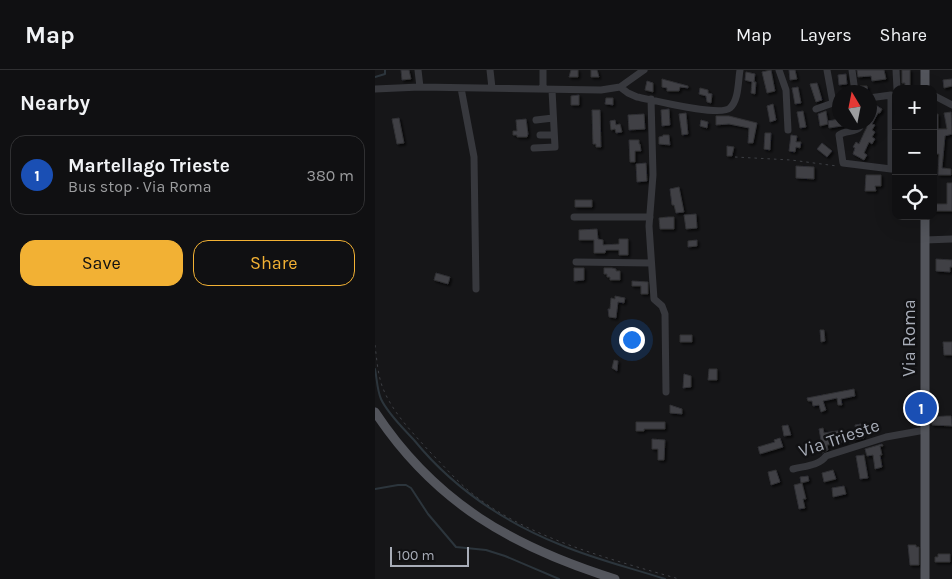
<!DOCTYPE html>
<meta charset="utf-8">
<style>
:root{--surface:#101012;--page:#1e1e20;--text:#f1f3f6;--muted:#9c9d9f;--line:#303032;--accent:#f2b134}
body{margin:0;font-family:Karla,sans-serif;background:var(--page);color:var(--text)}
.controls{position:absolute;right:15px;top:15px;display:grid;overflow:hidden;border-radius:10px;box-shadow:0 5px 20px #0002}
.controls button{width:45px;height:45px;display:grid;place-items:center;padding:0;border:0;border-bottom:1px solid var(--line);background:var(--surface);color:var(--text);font:25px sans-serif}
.compass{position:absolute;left:457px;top:15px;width:45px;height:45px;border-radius:50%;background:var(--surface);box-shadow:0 5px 20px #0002;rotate:350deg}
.scale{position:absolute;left:15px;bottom:12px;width:79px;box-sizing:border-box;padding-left:5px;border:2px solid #a8adb8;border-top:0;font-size:14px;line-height:18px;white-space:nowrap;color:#a8adb8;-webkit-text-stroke:4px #111113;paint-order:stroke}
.you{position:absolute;left:256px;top:269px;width:18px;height:18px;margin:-12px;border:4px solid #fff;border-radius:50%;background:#1a73e8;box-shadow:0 0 0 8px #1a73e833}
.badge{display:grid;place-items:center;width:32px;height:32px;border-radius:50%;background:var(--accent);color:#fff;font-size:16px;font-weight:700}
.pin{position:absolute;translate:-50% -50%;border:2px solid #fff;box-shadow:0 1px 5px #0006}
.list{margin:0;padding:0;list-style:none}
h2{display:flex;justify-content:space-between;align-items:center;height:65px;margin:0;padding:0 20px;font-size:21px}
h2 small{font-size:16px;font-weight:400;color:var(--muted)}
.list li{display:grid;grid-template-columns:32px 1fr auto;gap:15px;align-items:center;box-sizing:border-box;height:80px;margin:0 10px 10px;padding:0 10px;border:1px solid var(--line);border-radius:15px}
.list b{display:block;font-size:19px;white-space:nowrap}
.list p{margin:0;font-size:16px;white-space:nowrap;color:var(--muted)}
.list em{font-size:16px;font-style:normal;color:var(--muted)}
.actions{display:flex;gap:10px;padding:15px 20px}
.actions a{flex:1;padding:11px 0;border:1px solid var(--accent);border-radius:15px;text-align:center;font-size:18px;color:var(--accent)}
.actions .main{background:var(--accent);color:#111}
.icon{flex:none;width:28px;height:28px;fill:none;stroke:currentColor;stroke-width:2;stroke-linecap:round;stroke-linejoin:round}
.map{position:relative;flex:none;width:577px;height:509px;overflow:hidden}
header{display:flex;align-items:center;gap:30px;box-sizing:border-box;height:70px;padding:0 25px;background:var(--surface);border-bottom:1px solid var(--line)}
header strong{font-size:24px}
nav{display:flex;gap:28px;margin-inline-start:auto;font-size:18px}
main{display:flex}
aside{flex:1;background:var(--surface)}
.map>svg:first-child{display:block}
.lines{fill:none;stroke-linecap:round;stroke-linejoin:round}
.stream{stroke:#2c353c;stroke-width:2}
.building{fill:#404145;stroke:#303034;filter:url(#shadow)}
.path{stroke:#3d3f44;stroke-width:1;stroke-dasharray:2.5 4;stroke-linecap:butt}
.minor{stroke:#37383d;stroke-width:7}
.major{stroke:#53555c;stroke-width:9}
.labels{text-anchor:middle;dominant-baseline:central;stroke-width:5;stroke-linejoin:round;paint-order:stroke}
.street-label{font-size:18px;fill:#a8adb8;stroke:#111113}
</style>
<header>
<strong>Map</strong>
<nav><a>Map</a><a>Layers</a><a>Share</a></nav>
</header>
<main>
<aside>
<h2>Nearby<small></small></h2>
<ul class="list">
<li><span class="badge" style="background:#1a4fb4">1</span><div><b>Martellago Trieste</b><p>Bus stop · Via Roma</p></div><em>380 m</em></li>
</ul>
<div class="actions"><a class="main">Save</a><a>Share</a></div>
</aside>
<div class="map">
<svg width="577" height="509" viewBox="0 0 577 509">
<defs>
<filter id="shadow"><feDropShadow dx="2" dy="2" stdDeviation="1" flood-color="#0009"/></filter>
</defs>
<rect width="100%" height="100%" fill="#161618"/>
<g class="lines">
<path class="stream" d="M 0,7 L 10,4 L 10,0
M 0,299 C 2,309 2,320 6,329 C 13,344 28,358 39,370 C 78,418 129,452 186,475 C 219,489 256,498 290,509
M 0,419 L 23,415 L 31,415 L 36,418 L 53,444 L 81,477 L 111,480 L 130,486 L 184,509"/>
</g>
<path class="building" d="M 26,0 L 34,0 L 36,9 L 27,10 Z
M 196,0 L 203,0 L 203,7 L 194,7 Z
M 216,0 L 222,0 L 224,7 L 216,7 Z
M 396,0 L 400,21 L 392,23 L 387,2 Z
M 414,0 L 420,0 L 422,9 L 415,10 Z
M 482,0 L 509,0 L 511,9 L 497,11 L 496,6 L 483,7 Z
M 527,0 L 535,0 L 535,16 L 530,16 L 530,13 L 527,13 Z
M 371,2 L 380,4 L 379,12 L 381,12 L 380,24 L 376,23 L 377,12 L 370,10 Z
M 471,4 L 472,14 L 464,15 L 463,5 Z
M 287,9 L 313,16 L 313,18 L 305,17 L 304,21 L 292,21 L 292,18 L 287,17 Z
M 577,9 L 577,16 L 569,18 L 568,10 Z
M 272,11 L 278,13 L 278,22 L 270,20 Z
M 442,13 L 447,30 L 441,32 L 435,14 Z
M 485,16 L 492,16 L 493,22 L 485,22 Z
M 423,17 L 426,33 L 420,34 L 417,18 Z
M 325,18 L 333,20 L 333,23 L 337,24 L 336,33 L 332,32 L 331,26 L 324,24 Z
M 204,25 L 204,35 L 196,35 L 196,26 Z
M 231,28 L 238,28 L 238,35 L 230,34 Z
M 398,34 L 401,50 L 395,52 L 392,36 Z
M 499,34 L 507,39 L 505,43 L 503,43 L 497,54 L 500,55 L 497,60 L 500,62 L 497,67 L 500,69 L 497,74 L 494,72 L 489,83 L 492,85 L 489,90 L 478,84 L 480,78 L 478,77 L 481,72 L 484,74 L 489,63 L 492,57 L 491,52 L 494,52 L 494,38 L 497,40 Z
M 294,39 L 295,55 L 287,56 L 286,40 Z
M 217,40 L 225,40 L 226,77 L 221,77 L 221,74 L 218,74 Z
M 428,41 L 431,57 L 425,58 L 422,42 Z
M 451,41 L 453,54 L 445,56 L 443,44 Z
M 576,42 L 577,64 L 570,66 L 567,98 L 576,99 L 576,105 L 563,105 L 564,84 L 558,84 L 558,45 L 563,44 L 563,59 L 572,59 L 569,43 Z
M 311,43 L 313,64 L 307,65 L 304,44 Z
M 269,44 L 270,59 L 254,60 L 253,45 Z
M 341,46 L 354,46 L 382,53 L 378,73 L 373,73 L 374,58 L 354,54 L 341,55 Z
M 24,48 L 29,73 L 22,74 L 17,49 Z
M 151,49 L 153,64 L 152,67 L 142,67 L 142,65 L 138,65 L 138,61 L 142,61 L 141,50 Z
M 464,49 L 464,52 L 473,52 L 473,55 L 454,58 L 453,51 Z
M 240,50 L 241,55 L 245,54 L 247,62 L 241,63 L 240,59 L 236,60 L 235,51 Z
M 326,50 L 333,52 L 332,58 L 325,56 Z
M 390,63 L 396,63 L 395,80 L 389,79 Z
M 288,65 L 294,65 L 295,75 L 284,74 L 284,67 L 288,66 Z
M 416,65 L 422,66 L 421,72 L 426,72 L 425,78 L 421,77 L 420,82 L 414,81 Z
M 254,70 L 264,70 L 264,74 L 265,74 L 266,81 L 260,81 L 260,92 L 255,92 Z
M 447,73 L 457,81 L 452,87 L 442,79 Z
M 352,76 L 359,77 L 357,86 L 352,86 Z
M 271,93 L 272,111 L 262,112 L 261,94 Z
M 421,96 L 439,97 L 439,109 L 421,108 Z
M 491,105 L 506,105 L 506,116 L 500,116 L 501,121 L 490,121 Z
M 572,113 L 577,113 L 577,141 L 558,141 L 558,134 L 572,134 Z
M 304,117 L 309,142 L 301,143 L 299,135 L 297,135 L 295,119 Z
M 200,130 L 217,130 L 217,137 L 200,137 Z
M 321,144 L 322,158 L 311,159 L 309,145 Z
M 293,147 L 299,147 L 299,159 L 285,159 L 284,148 Z
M 222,159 L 223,169 L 228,170 L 228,175 L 244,174 L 244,169 L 253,169 L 253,185 L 244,185 L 244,180 L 231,180 L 230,183 L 219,183 L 219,170 L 204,170 L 204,160 Z
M 322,170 L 322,176 L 313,177 L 313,171 Z
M 561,189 L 577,190 L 577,197 L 575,197 L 575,202 L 561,201 Z
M 199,198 L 209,198 L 209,210 L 199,211 Z
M 229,198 L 237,198 L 241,199 L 241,201 L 245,201 L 245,210 L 235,210 L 235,207 L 232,207 L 232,204 L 229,204 Z
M 61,203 L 75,207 L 73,214 L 59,210 Z
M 257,211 L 273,212 L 273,224 L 266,224 L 266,216 L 257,216 Z
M 240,226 L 250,228 L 249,233 L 243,232 L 241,248 L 234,247 L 233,239 L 235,239 L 236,228 L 240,229 Z
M 445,260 L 449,260 L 450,271 L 446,272 Z
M 305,265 L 317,265 L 317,272 L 305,272 Z
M 568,272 L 577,272 L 577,285 L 569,285 Z
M 239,290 L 243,291 L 242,301 L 237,298 Z
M 334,299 L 342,299 L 342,310 L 333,310 Z
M 309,304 L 316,306 L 316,317 L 308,318 Z
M 479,319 L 480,326 L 466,329 L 467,335 L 463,335 L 462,328 L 448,331 L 451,340 L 446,342 L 444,335 L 438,336 L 437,331 L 433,331 L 432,328 Z
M 295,335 L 307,339 L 307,344 L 295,343 Z
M 571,346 L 576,346 L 577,356 L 557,355 L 557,347 Z
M 261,352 L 290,352 L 290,359 L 269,359 L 269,361 L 261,361 Z
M 486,354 L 489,368 L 479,370 L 477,363 L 481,362 L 480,355 Z
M 413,355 L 416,365 L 409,366 L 407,356 Z
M 448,358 L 449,363 L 468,360 L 471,372 L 452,375 L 453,380 L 447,383 L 444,371 L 446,370 L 444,359 Z
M 405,368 L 408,377 L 385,384 L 383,377 L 400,372 L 399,370 Z
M 277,369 L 290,370 L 289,390 L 283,390 L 283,379 L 277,379 Z
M 507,374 L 508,376 L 505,376 L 507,385 L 505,385 L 507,397 L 500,399 L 498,385 L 492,386 L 490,379 Z
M 489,385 L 493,408 L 485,409 L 481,386 Z
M 401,400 L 405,412 L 396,415 L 393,402 Z
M 458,400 L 461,409 L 449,412 L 447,403 Z
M 433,406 L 434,411 L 426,413 L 425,407 Z
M 427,413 L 431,429 L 428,429 L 430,438 L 424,439 L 419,415 Z
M 469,416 L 471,424 L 458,427 L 457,418 Z
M 533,475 L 541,475 L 541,477 L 544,477 L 544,495 L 535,495 Z
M 563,484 L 575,484 L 575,492 L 560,492 L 560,487 L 563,487 Z"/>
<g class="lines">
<path class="path" d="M 360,87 L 416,90 L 462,96
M 0,275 C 2,291 3,309 10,323 C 20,345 38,363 54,381 C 67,394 80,409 94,421 C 151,468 235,489 304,509"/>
<path class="minor" d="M 43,0 L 45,17
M 115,0 L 117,18
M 404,0 L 411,20 L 413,60
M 452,0 L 458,33 L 464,32
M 477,0 L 480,22
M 521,0 L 522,19
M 245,17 L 253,23 L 262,27 C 278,30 345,47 355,38 C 364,30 363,11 365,0
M 86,18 L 99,87 L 101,219
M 0,19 L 45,17 L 226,20 L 245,17 L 269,0
M 168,19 L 168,0
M 558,25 L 577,35
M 276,29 L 278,105 L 274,156 L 279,229 L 287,236 L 290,244 L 291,322
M 441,39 L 458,33
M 161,50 L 178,48
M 484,52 L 485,57 C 480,63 470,60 464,65 L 468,93 L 516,99 L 516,25 L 494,28
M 165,65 L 179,65
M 159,78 L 180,77 L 177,20
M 199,147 L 275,147
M 550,170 L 577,169
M 201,192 L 276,193
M 418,399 C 429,396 444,396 451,386 L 511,367 L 550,360"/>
<path class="major" d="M 550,0 L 550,19
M 0,342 C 60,433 138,477 240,509
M 550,509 L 550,146"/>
</g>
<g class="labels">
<g class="street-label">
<text transform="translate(534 268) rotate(-90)">Via Roma</text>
<text transform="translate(464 368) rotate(-19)">Via Trieste</text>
</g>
</g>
</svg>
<div class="controls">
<button>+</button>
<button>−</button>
<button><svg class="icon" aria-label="locate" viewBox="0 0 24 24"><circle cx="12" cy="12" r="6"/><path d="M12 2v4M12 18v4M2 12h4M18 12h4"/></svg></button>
</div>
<svg class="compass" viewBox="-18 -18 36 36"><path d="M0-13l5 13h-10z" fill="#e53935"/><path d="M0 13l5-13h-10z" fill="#9c9d9f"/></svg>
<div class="scale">100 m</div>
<div class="you"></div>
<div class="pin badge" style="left:546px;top:338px;background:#1a4fb4">1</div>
</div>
</main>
